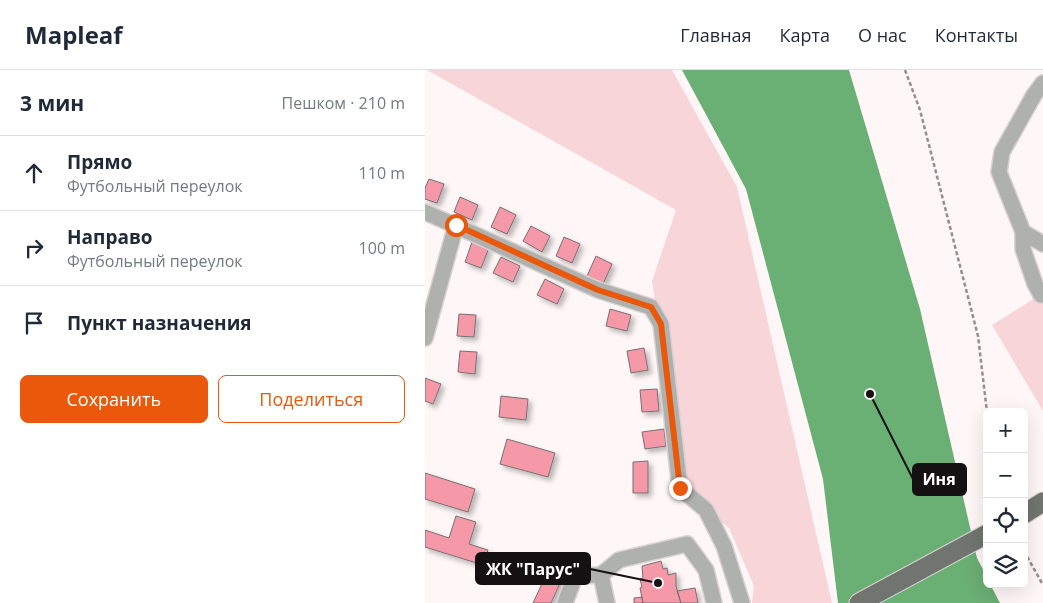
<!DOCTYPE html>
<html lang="ru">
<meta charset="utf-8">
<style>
:root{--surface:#fff;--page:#f2f2f3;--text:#1f2937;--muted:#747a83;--line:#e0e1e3;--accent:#ea580c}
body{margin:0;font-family:"Open Sans",sans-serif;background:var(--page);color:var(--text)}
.controls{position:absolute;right:15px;bottom:15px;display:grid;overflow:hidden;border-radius:8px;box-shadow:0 5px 20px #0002}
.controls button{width:45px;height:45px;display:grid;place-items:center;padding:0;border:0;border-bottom:1px solid var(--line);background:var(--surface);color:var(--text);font:25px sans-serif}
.stop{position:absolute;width:15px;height:15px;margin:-11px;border:4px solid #ea580c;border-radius:50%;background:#fff}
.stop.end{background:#ea580c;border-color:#fff;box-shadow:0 1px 5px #0008}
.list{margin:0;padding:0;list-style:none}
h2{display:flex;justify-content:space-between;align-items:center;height:65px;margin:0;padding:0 20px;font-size:21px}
h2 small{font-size:16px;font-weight:400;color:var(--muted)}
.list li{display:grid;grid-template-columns:32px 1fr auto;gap:15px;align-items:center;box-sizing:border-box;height:75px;padding:0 20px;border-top:1px solid var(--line)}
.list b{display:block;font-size:19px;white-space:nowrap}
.list p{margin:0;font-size:16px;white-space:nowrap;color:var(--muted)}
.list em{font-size:16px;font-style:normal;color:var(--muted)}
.actions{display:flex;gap:10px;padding:15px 20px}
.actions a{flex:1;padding:11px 0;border:1px solid var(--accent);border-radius:8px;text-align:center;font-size:18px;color:var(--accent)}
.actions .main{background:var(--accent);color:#fff}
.icon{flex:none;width:28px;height:28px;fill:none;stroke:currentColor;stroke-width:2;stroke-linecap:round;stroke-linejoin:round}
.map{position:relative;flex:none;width:618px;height:533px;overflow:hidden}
header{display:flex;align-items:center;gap:30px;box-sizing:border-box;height:70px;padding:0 25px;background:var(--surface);border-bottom:1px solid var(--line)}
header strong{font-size:24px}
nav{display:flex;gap:28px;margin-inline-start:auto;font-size:18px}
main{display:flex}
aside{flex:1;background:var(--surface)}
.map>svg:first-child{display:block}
.green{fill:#f8d5d9}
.water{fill:#6aaf74}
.building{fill:#f599a8;stroke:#786f70;filter:url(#shadow)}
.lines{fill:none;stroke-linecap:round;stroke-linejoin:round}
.minor-casing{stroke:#d9d1d2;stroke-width:18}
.major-casing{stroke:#d9d1d2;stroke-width:21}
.path{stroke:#948e8f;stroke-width:2.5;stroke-dasharray:4 2.5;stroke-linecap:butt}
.minor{stroke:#aeb1ae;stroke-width:15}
.major{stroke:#707570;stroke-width:19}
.route{stroke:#ea580c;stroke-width:6}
.leader{fill:none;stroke:#151112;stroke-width:2}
.callout-dot{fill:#151112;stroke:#fef6f7;stroke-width:2}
.callout{fill:#151112;stroke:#151112;stroke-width:2}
.callout-label{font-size:16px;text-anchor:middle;font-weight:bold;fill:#fff}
</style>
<header>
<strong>Mapleaf</strong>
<nav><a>Главная</a><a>Карта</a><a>О нас</a><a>Контакты</a></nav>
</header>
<main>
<aside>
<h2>3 мин<small>Пешком · 210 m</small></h2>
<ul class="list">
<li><svg class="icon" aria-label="ahead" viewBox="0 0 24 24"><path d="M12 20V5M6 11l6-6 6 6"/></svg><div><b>Прямо</b><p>Футбольный переулок</p></div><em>110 m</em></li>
<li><svg class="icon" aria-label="right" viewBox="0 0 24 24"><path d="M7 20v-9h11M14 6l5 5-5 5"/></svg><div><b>Направо</b><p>Футбольный переулок</p></div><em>100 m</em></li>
<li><svg class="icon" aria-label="arrive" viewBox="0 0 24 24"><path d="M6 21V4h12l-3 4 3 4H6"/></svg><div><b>Пункт назначения</b></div></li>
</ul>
<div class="actions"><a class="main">Сохранить</a><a>Поделиться</a></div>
</aside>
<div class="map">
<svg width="618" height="533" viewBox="0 0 618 533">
<defs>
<filter id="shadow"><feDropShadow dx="3.5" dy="3.5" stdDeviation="2.5" flood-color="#0004"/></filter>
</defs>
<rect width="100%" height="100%" fill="#fef6f7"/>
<path class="green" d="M 2,0 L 247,0 L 312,117 L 407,533 L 327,533 L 329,516 L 304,458 L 260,423 L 227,211 L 251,140 Z
M 618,223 L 618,341 L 567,255 Z"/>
<path class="water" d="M 257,0 L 424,0 L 495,239 L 552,488 L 562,507 L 562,514 L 565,514 L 575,533 L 413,533 L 398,409 L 321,119 Z"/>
<path class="building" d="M 4,109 L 19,114 L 12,133 L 0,129 L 0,118 Z
M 35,127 L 53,135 L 47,150 L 29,142 Z
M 75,137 L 91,145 L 82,164 L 66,157 Z
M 106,156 L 125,166 L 117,182 L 98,171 Z
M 139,167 L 155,174 L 147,193 L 131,186 Z
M 47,172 L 64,178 L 56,198 L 40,192 Z
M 171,186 L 187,194 L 178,214 L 162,206 Z
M 76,187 L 95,196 L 88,212 L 68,203 Z
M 120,209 L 139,219 L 132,234 L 112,225 Z
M 185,239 L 206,245 L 202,261 L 181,256 Z
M 34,244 L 51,245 L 49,267 L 32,266 Z
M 219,278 L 223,300 L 206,303 L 202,281 Z
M 35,281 L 52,282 L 50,304 L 33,302 Z
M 0,308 L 16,314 L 8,334 L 0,331 Z
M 232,319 L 234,341 L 217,342 L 215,320 Z
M 76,326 L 103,329 L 101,350 L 74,347 Z
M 239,359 L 241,376 L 220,379 L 217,362 Z
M 82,369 L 130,383 L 123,407 L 75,394 Z
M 223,391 L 223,423 L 208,423 L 208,392 Z
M 0,403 L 50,419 L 43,442 L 0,429 Z
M 31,446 L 51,452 L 44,474 L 63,480 L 58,495 L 0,477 L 0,460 L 24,468 Z
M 236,491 L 238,499 L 242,498 L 243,505 L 251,503 L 251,516 L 256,533 L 218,533 L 215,518 L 217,517 L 215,509 L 218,508 L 217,496 Z
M 122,503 L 137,509 L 126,533 L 108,533 Z
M 270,518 L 273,533 L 256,533 L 252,521 Z
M 217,527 L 218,533 L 209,533 L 209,528 Z"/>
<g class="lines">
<defs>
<path id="minor" d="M 618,13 L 609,25 L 577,82 L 574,102 L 598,162 L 618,174
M 0,142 L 173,220 L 226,237 L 236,254 L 255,418 L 281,440 L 299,476 L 317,533
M 598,162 L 598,179 L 610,214 L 616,225
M 0,268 L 31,155
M 176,505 L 194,490 L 262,474 L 281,500 L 289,533
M 140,533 L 150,506 L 176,505 L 182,533"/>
<path id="major" d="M 599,444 L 618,432
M 434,533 L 562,464"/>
</defs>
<use href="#minor" class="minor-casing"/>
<use href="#major" class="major-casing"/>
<path class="path" d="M 480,0 L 495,40 L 553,266 L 562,342
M 599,481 L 618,515"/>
<use href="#minor" class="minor"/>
<use href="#major" class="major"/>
</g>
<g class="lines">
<path class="route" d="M 31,155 L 173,220 L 226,237 L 236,254 L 255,418"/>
</g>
<path class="leader" d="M445 324L488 409M233 513L165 499"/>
<g class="callout-dot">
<circle cx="445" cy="324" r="5"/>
<circle cx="233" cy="513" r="5"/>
</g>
<g class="callout">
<rect x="488" y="394" width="53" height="31" rx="5"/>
<rect x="51" y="483" width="114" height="31" rx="5"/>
</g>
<g class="callout-label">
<text x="514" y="415">Иня</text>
<text x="108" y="505">ЖК "Парус"</text>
</g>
</svg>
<div class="controls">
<button>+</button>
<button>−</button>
<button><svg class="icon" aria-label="locate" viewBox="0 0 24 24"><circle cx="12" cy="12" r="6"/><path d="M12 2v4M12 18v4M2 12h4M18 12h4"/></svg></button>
<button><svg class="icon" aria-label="layers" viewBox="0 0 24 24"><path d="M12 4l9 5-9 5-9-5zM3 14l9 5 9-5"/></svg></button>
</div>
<div class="stop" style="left:31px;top:155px"></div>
<div class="stop end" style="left:255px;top:418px"></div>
</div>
</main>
